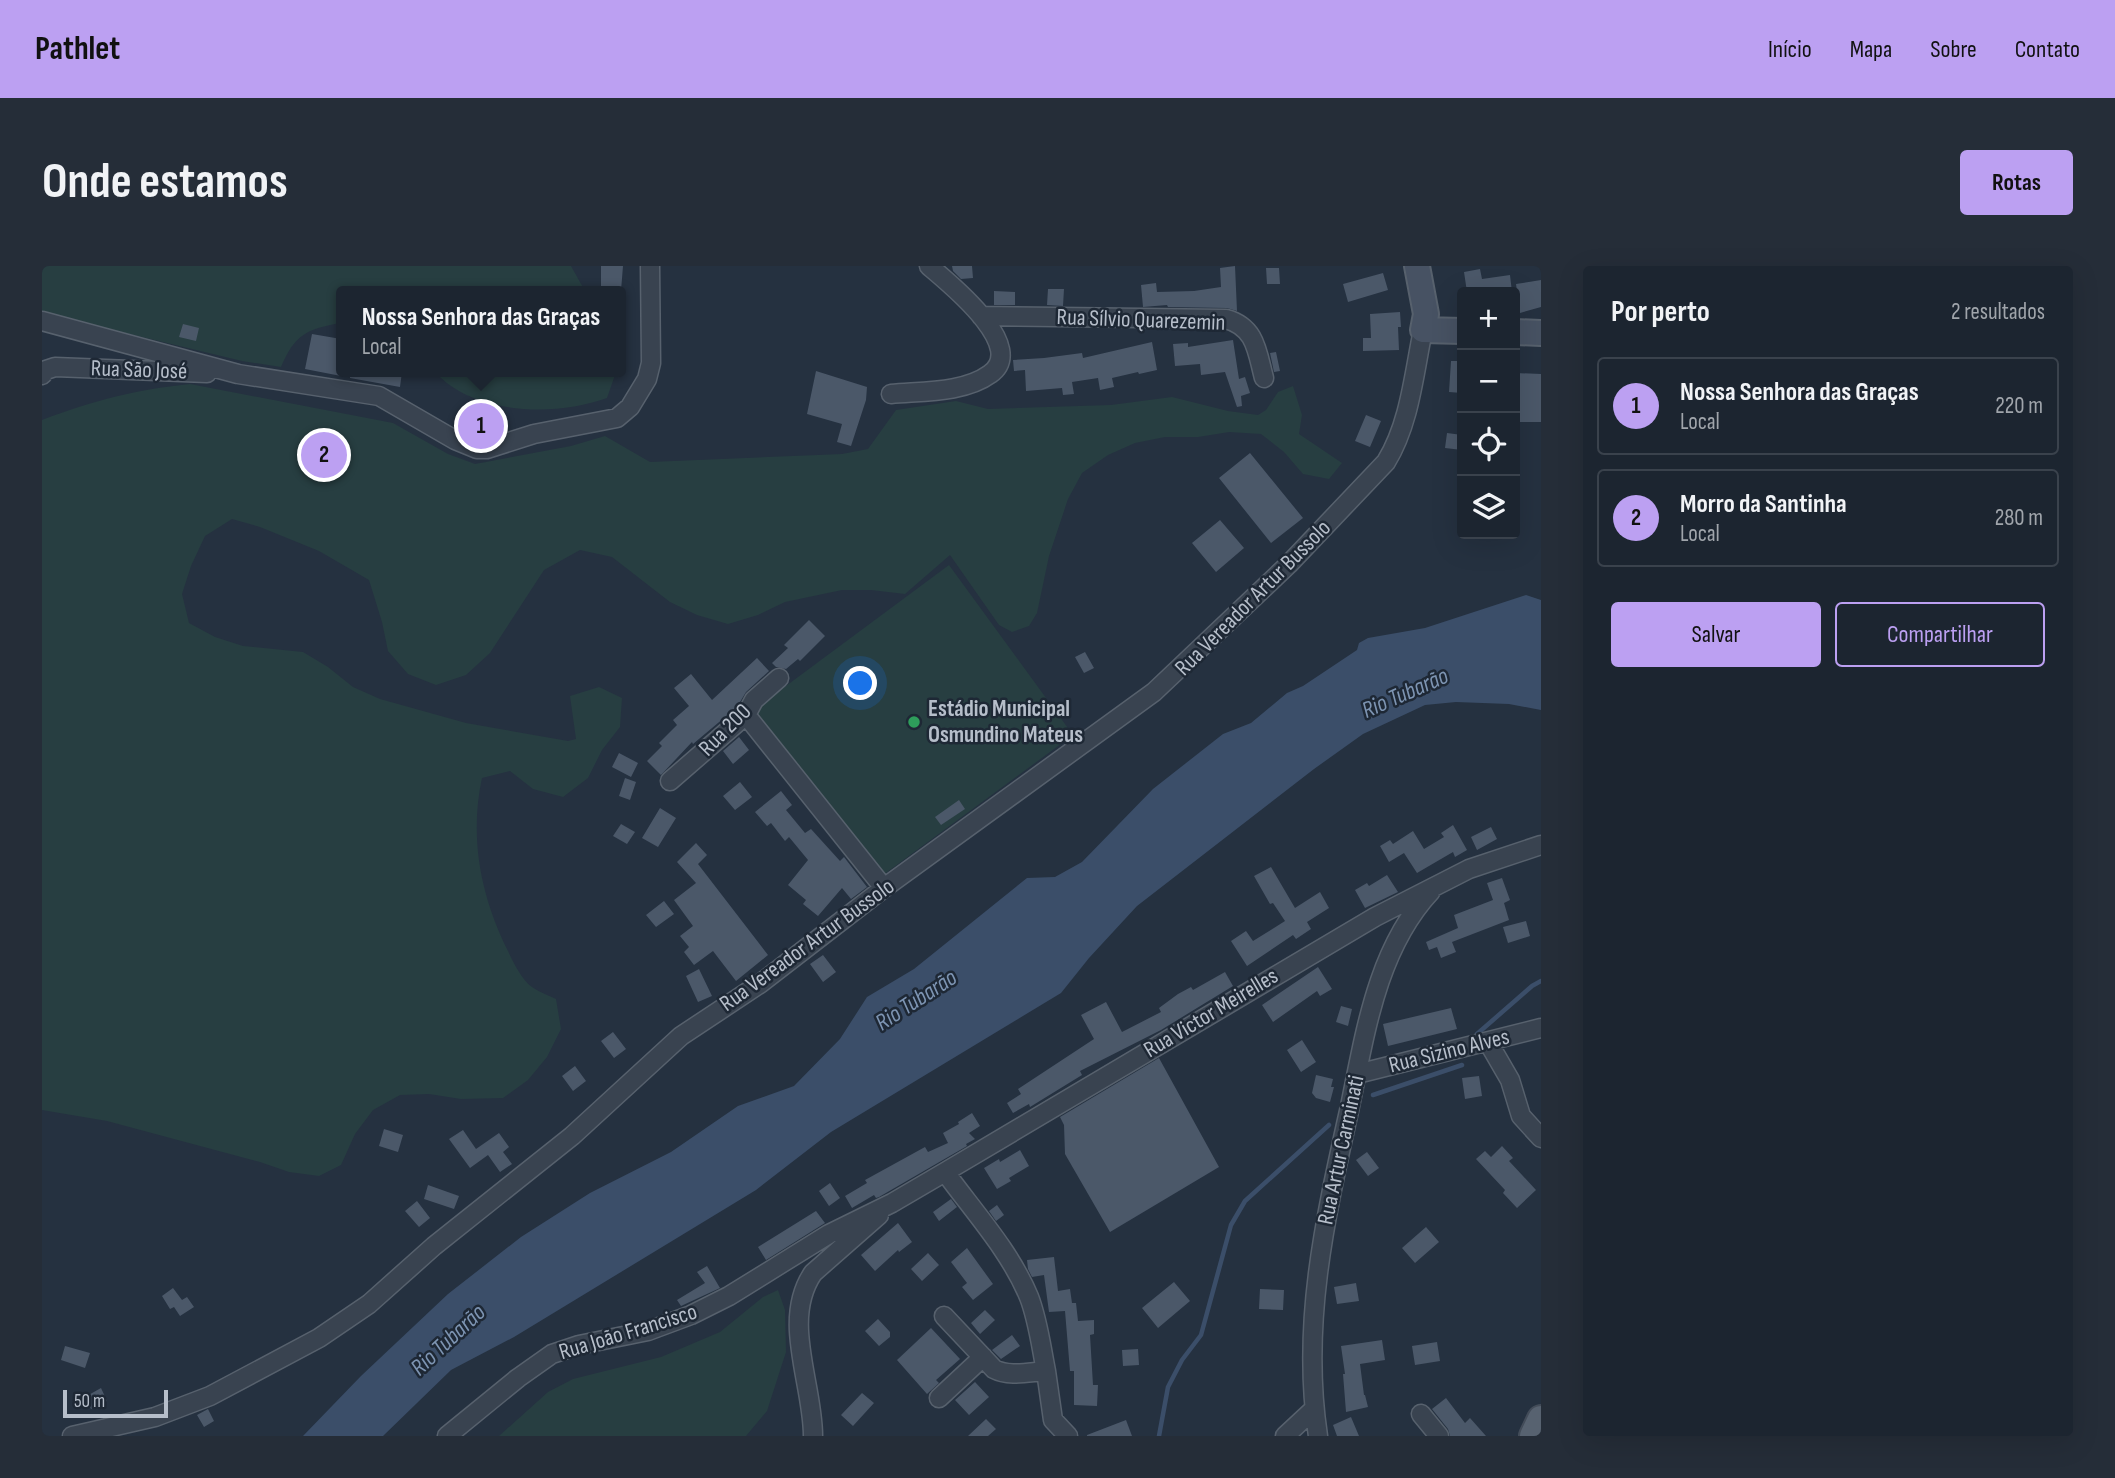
<!DOCTYPE html>
<html lang="pt">
<meta charset="utf-8">
<style>
:root{--surface:#1c2530;--page:#252d38;--text:#f1f3f6;--muted:#a0a5ab;--line:#3a424c;--accent:#bca0f2}
body{margin:0;font-family:"Sofia Sans Condensed",sans-serif;background:var(--page);color:var(--text)}
.controls{position:absolute;right:21px;top:21px;display:grid;overflow:hidden;border-radius:7px;box-shadow:0 7px 28px #0002}
.controls button{width:63px;height:63px;display:grid;place-items:center;padding:0;border:0;border-bottom:2px solid var(--line);background:var(--surface);color:var(--text);font:35px sans-serif}
.scale{position:absolute;left:21px;bottom:18px;width:105px;box-sizing:border-box;padding-left:7px;border:4px solid #b6beca;border-top:0;font-size:19px;line-height:24px;white-space:nowrap;color:#b6beca;-webkit-text-stroke:5px #1e2835;paint-order:stroke}
.you{position:absolute;left:819px;top:418px;width:24px;height:24px;margin:-18px;border:5px solid #fff;border-radius:50%;background:#1a73e8;box-shadow:0 0 0 10px #1a73e833}
.badge{display:grid;place-items:center;width:46px;height:46px;border-radius:50%;background:var(--accent);color:#111;font-size:23px;font-weight:700}
.pin{position:absolute;translate:-50% -50%;border:4px solid #fff;box-shadow:0 2px 7px #0006}
.popup{position:absolute;left:294px;top:20px;width:290px;height:91px;box-sizing:border-box;display:grid;place-content:center;border-radius:7px;background:var(--surface);filter:drop-shadow(0 2px 5px #0005);font-size:23px;white-space:nowrap;color:var(--muted)}
.popup b{font-size:26px;color:var(--text)}
.popup::after{content:'';position:absolute;left:50%;top:100%;margin-left:-14px;border:14px solid transparent;border-top-color:var(--surface)}
.list{margin:0;padding:0;list-style:none}
h2{display:flex;justify-content:space-between;align-items:center;height:91px;margin:0;padding:0 28px;font-size:30px}
h2 small{font-size:23px;font-weight:400;color:var(--muted)}
.list li{display:grid;grid-template-columns:46px 1fr auto;gap:21px;align-items:center;box-sizing:border-box;height:98px;margin:0 14px 14px;padding:0 14px;border:2px solid var(--line);border-radius:7px}
.list b{display:block;font-size:26px;white-space:nowrap}
.list p{margin:0;font-size:23px;white-space:nowrap;color:var(--muted)}
.list em{font-size:23px;font-style:normal;color:var(--muted)}
.actions{display:flex;gap:14px;padding:21px 28px}
.actions a{flex:1;padding:16px 0;border:2px solid var(--accent);border-radius:7px;text-align:center;font-size:24px;color:var(--accent)}
.actions .main{background:var(--accent);color:#111}
.icon{flex:none;width:38px;height:38px;fill:none;stroke:currentColor;stroke-width:2;stroke-linecap:round;stroke-linejoin:round}
.map{position:relative;flex:none;width:1499px;height:1170px;overflow:hidden;border-radius:7px}
header{display:flex;align-items:center;gap:42px;box-sizing:border-box;height:98px;padding:0 35px;background:var(--accent);color:#111}
header strong{font-size:33px}
nav{display:flex;gap:38px;margin-inline-start:auto;font-size:24px}
.intro{display:flex;align-items:center;justify-content:space-between;box-sizing:border-box;height:168px;padding:0 42px}
h1{margin:0;font-size:49px}
.button{padding:18px 32px;border-radius:7px;background:var(--accent);color:#111;font-size:24px;font-weight:700}
main{display:flex;gap:42px;padding:0 42px}
aside{flex:1;background:var(--surface);border-radius:7px;box-shadow:0 7px 28px #0002}
.map>svg:first-child{display:block}
.green{fill:#273e41}
.water{fill:#3b4e69}
.lines{fill:none;stroke-linecap:round;stroke-linejoin:round}
.stream{stroke:#3b4e69;stroke-width:4.5}
.building{fill:#4b5869}
.street-casing{stroke:#57616d;stroke-width:21}
.secondary-casing{stroke:#57616d;stroke-width:28}
.primary-casing{stroke:#434c59;stroke-width:30}
.street{stroke:#394350;stroke-width:18}
.secondary{stroke:#475263;stroke-width:24}
.primary{stroke:#576270;stroke-width:26}
.leisure-dot{fill:#2e9e5b;stroke:#1e2835;stroke-width:2.5}
.labels{text-anchor:middle;dominant-baseline:central;stroke-width:5;stroke-linejoin:round;paint-order:stroke}
.street-label{font-size:23px;fill:#b6beca;stroke:#1e2835}
.poi-label{font-size:23px;font-weight:bold;fill:#b6beca;stroke:#1e2835;text-anchor:start}
.water-label{font-size:24px;font-style:italic;fill:#7d94b2;stroke:#1e2835}
</style>
<header>
<strong>Pathlet</strong>
<nav><a>Início</a><a>Mapa</a><a>Sobre</a><a>Contato</a></nav>
</header>
<div class="intro"><h1>Onde estamos</h1><a class="button">Rotas</a></div>
<main>
<div class="map">
<svg width="1499" height="1170" viewBox="0 0 1499 1170">
<rect width="100%" height="100%" fill="#253140"/>
<path class="green" d="M 0,0 L 529,0 L 543,25 L 299,25 L 299,57 C 265,63 253,68 239,101 L 200,95 L 0,47 Z
M 393,106 L 574,106 L 565,132 C 513,151 432,149 393,106 Z
M 148,118 L 351,157 L 406,188 L 433,198 L 529,180 L 563,170 L 608,196 L 800,188 L 826,183 L 854,144 L 914,135 L 946,143 L 1069,139 L 1130,131 L 1186,145 L 1216,149 L 1224,144 L 1236,126 L 1251,120 L 1260,149 L 1257,168 L 1300,197 L 1287,213 L 1261,208 L 1242,186 L 1219,168 L 1187,166 L 1156,171 L 1123,171 L 1093,177 L 1066,189 L 1040,207 L 1026,233 L 1007,290 L 995,347 L 987,360 L 970,366 L 957,359 L 908,289 L 863,328 L 829,324 L 800,324 L 743,336 L 716,349 L 686,358 L 655,349 L 628,336 L 570,291 L 538,284 L 502,304 L 448,387 L 424,409 L 394,419 L 366,408 L 346,385 L 340,356 L 327,314 L 277,285 L 218,261 L 190,253 L 163,270 L 149,300 L 140,328 L 147,357 L 173,371 L 201,380 L 261,386 L 286,401 L 311,421 L 338,433 L 424,457 L 526,475 L 534,473 L 528,430 L 557,421 L 580,432 L 578,461 L 560,484 L 546,512 L 521,531 L 491,523 L 468,505 L 440,512 C 427,572 439,631 466,685 C 471,696 480,714 490,721 C 497,726 506,729 514,733 L 519,763 L 505,791 L 486,814 L 461,832 L 419,833 L 387,828 L 358,829 L 331,844 L 313,868 L 299,899 L 277,910 L 247,906 L 218,896 L 65,855 L 0,844 L 0,154 C 53,134 92,124 148,118 Z
M 907,299 L 1031,469 L 837,612 L 713,443 Z
M 736,1024 L 743,1044 L 744,1086 L 725,1145 L 704,1170 L 457,1170 L 506,1126 L 531,1113 L 619,1091 L 678,1066 L 721,1031 Z"/>
<path class="water" d="M 1484,329 L 1499,334 L 1499,444 L 1467,438 L 1414,436 L 1383,439 L 1321,468 L 1272,503 L 1095,640 L 1047,692 L 1019,727 L 789,866 L 714,924 L 472,1071 L 409,1104 L 341,1170 L 261,1170 L 319,1110 L 406,1028 L 479,971 L 548,927 L 629,886 L 696,840 L 752,820 L 798,773 L 825,731 L 872,703 L 985,612 L 1013,611 L 1040,596 L 1111,523 L 1181,468 L 1209,457 L 1245,427 L 1261,420 L 1315,384 L 1317,377 L 1326,372 L 1383,362 Z"/>
<g class="lines">
<path class="stream" d="M 1435,768 L 1490,720 L 1499,715
M 1331,829 L 1420,799
M 1117,1170 L 1126,1121 L 1140,1094 L 1159,1069 L 1189,959 L 1203,935 L 1287,859"/>
</g>
<path class="building" d="M 559,0 L 581,0 L 579,25 L 559,25 Z
M 910,0 L 930,0 L 931,12 L 919,13 L 911,5 Z
M 1193,0 L 1195,45 L 1185,42 L 1126,41 L 1125,39 L 1101,41 L 1099,19 L 1114,17 L 1115,26 L 1152,25 L 1179,21 L 1178,2 Z
M 1224,2 L 1237,2 L 1238,18 L 1225,18 Z
M 1438,3 L 1440,13 L 1468,9 L 1470,26 L 1425,26 L 1422,6 Z
M 1341,7 L 1346,24 L 1306,36 L 1301,18 Z
M 1499,14 L 1499,41 L 1478,47 L 1474,18 Z
M 1006,23 L 1022,23 L 1021,40 L 1005,39 Z
M 952,25 L 973,26 L 973,39 L 952,39 Z
M 1358,46 L 1359,61 L 1356,61 L 1357,84 L 1321,85 L 1321,72 L 1329,72 L 1328,48 Z
M 141,58 L 157,62 L 154,75 L 137,71 Z
M 270,68 L 299,73 L 299,110 L 263,103 Z
M 1191,74 L 1197,113 L 1203,111 L 1208,127 L 1199,130 L 1200,140 L 1195,141 L 1183,106 L 1159,109 L 1158,98 L 1133,100 L 1131,78 L 1146,77 L 1146,81 Z
M 1110,76 L 1115,104 L 1097,108 L 1096,106 L 1070,112 L 1072,121 L 1058,124 L 1056,112 L 1030,116 L 1032,128 L 1021,129 L 1020,122 L 984,125 L 983,104 L 972,105 L 971,94 L 1002,92 L 1040,87 L 1041,92 Z
M 1234,86 L 1238,105 L 1232,106 L 1228,87 Z
M 1409,95 L 1420,95 L 1420,127 L 1407,126 Z
M 774,105 L 825,121 L 824,134 L 809,180 L 795,176 L 800,158 L 765,148 Z
M 308,106 L 360,106 L 358,121 L 308,112 Z
M 1473,107 L 1499,108 L 1499,156 L 1473,156 Z
M 1324,149 L 1339,155 L 1328,181 L 1313,175 Z
M 1405,167 L 1420,169 L 1420,184 L 1403,182 Z
M 1208,187 L 1261,252 L 1229,277 L 1177,212 Z
M 1178,254 L 1202,282 L 1174,306 L 1150,277 Z
M 767,354 L 783,370 L 758,395 L 756,393 L 744,403 L 734,401 L 730,397 L 746,382 L 742,379 Z
M 1043,386 L 1052,402 L 1042,407 L 1033,391 Z
M 715,392 L 727,405 L 704,426 L 695,441 L 651,478 L 650,476 L 619,509 L 605,495 L 620,480 L 617,477 L 635,459 L 631,454 L 647,440 L 632,422 L 649,408 L 670,434 Z
M 697,471 L 707,484 L 691,498 L 681,485 Z
M 577,487 L 596,497 L 589,511 L 570,501 Z
M 583,512 L 594,516 L 588,534 L 577,530 Z
M 698,516 L 710,531 L 693,544 L 681,530 Z
M 739,525 L 750,539 L 744,544 L 763,567 L 769,563 L 798,595 L 802,591 L 825,621 L 809,633 L 800,622 L 776,650 L 761,638 L 764,634 L 746,619 L 766,594 L 747,571 L 743,575 L 729,557 L 725,560 L 713,546 Z
M 917,534 L 923,543 L 899,559 L 893,551 Z
M 618,542 L 634,552 L 616,581 L 600,572 Z
M 579,558 L 593,566 L 585,578 L 571,570 Z
M 1411,559 L 1425,584 L 1413,591 L 1411,586 L 1375,607 L 1362,587 L 1347,596 L 1338,580 L 1348,574 L 1351,578 L 1371,565 L 1382,583 L 1402,571 L 1399,567 Z
M 1449,561 L 1455,573 L 1435,584 L 1429,571 Z
M 654,577 L 665,589 L 656,598 L 726,689 L 694,715 L 671,685 L 652,699 L 642,686 L 647,681 L 638,670 L 651,660 L 632,634 L 654,617 L 635,596 Z
M 1229,601 L 1253,642 L 1278,626 L 1287,642 L 1265,656 L 1269,663 L 1254,673 L 1251,669 L 1205,700 L 1189,675 L 1204,665 L 1211,675 L 1243,655 L 1231,637 L 1228,638 L 1212,610 Z
M 1345,609 L 1356,626 L 1323,642 L 1313,624 L 1325,617 L 1327,620 Z
M 1460,612 L 1468,634 L 1462,637 L 1467,654 L 1410,676 L 1414,686 L 1399,692 L 1395,681 L 1387,684 L 1384,676 L 1416,662 L 1412,649 L 1451,634 L 1445,617 Z
M 622,635 L 632,648 L 614,661 L 604,649 Z
M 1484,655 L 1488,670 L 1466,677 L 1461,661 Z
M 781,689 L 794,706 L 781,716 L 768,698 Z
M 1276,701 L 1290,723 L 1278,730 L 1275,725 L 1231,756 L 1220,739 Z
M 657,703 L 670,730 L 656,736 L 644,710 Z
M 1183,706 L 1191,720 L 1119,764 L 1038,805 L 1040,809 L 988,841 L 987,838 L 971,847 L 965,837 L 979,828 L 976,823 L 1052,773 L 1039,749 L 1064,736 L 1080,766 L 1119,746 L 1117,742 L 1136,728 L 1149,721 L 1151,724 Z
M 1299,740 L 1310,743 L 1306,760 L 1294,756 Z
M 1409,742 L 1415,763 L 1346,780 L 1341,758 Z
M 571,766 L 584,783 L 572,792 L 559,775 Z
M 1260,774 L 1274,796 L 1259,806 L 1245,784 Z
M 1117,792 L 1177,901 L 1068,966 L 1023,888 L 1022,859 L 1018,851 Z
M 533,800 L 544,815 L 531,825 L 520,810 Z
M 1274,809 L 1291,813 L 1289,821 L 1292,821 L 1288,836 L 1274,832 L 1270,827 Z
M 1437,810 L 1440,830 L 1423,833 L 1420,812 Z
M 930,847 L 938,860 L 927,867 L 933,873 L 924,878 L 925,880 L 837,931 L 834,932 L 832,929 L 810,942 L 803,930 L 825,917 L 823,914 L 883,881 L 886,886 L 906,877 L 901,867 L 917,858 L 916,856 Z
M 342,863 L 361,869 L 356,886 L 337,880 Z
M 421,864 L 434,883 L 457,867 L 467,881 L 461,886 L 470,898 L 458,906 L 446,889 L 428,902 L 407,873 Z
M 1460,880 L 1471,892 L 1467,895 L 1494,924 L 1475,942 L 1461,927 L 1463,924 L 1434,893 L 1443,885 L 1449,891 Z
M 978,884 L 987,900 L 967,912 L 969,915 L 955,923 L 942,902 L 957,893 L 958,896 Z
M 1325,886 L 1337,902 L 1326,910 L 1314,894 Z
M 788,917 L 798,932 L 787,940 L 777,925 Z
M 386,919 L 417,930 L 412,943 L 382,933 Z
M 909,933 L 915,941 L 897,955 L 891,946 Z
M 375,935 L 388,952 L 377,961 L 363,945 Z
M 955,939 L 962,949 L 954,955 L 947,945 Z
M 774,945 L 783,957 L 724,994 L 716,981 Z
M 856,957 L 870,976 L 857,986 L 856,984 L 833,1005 L 819,989 Z
M 1384,961 L 1397,976 L 1373,997 L 1360,982 Z
M 925,982 L 951,1018 L 931,1034 L 920,1021 L 925,1017 L 909,996 Z
M 886,987 L 897,999 L 880,1015 L 869,1003 Z
M 1012,991 L 1016,1025 L 1028,1023 L 1030,1037 L 1034,1037 L 1036,1055 L 1052,1054 L 1052,1068 L 1048,1069 L 1051,1119 L 1056,1119 L 1055,1140 L 1032,1139 L 1032,1105 L 1028,1105 L 1023,1045 L 1007,1046 L 1002,1009 L 990,1011 L 986,1003 L 985,994 Z
M 665,1000 L 678,1022 L 639,1040 L 635,1034 L 663,1017 L 655,1006 Z
M 1132,1016 L 1148,1035 L 1116,1062 L 1100,1042 Z
M 1314,1017 L 1317,1035 L 1295,1038 L 1292,1021 Z
M 131,1022 L 140,1034 L 145,1031 L 152,1041 L 138,1050 L 132,1041 L 128,1043 L 120,1030 Z
M 1218,1023 L 1242,1024 L 1241,1044 L 1217,1043 Z
M 943,1044 L 953,1054 L 938,1068 L 929,1057 Z
M 836,1053 L 848,1066 L 848,1071 L 837,1080 L 823,1065 Z
M 889,1062 L 918,1093 L 894,1114 L 897,1117 L 885,1128 L 855,1094 Z
M 970,1069 L 978,1080 L 959,1093 L 950,1084 Z
M 1340,1074 L 1343,1094 L 1318,1098 L 1322,1129 L 1323,1129 L 1326,1141 L 1304,1146 L 1301,1108 L 1303,1108 L 1299,1080 Z
M 1395,1076 L 1398,1095 L 1373,1099 L 1370,1080 Z
M 23,1080 L 48,1087 L 43,1102 L 19,1094 Z
M 1096,1083 L 1097,1099 L 1081,1100 L 1080,1084 Z
M 933,1116 L 947,1131 L 927,1149 L 913,1134 Z
M 59,1122 L 65,1135 L 49,1143 L 43,1131 Z
M 820,1127 L 832,1137 L 811,1160 L 799,1149 Z
M 1404,1132 L 1423,1157 L 1428,1152 L 1444,1170 L 1408,1170 L 1406,1163 L 1390,1143 Z
M 166,1143 L 172,1155 L 162,1161 L 155,1149 Z
M 1309,1151 L 1317,1170 L 1295,1170 L 1291,1159 Z
M 944,1153 L 954,1163 L 946,1170 L 926,1170 Z
M 1084,1154 L 1090,1170 L 1045,1170 L 1045,1169 Z"/>
<g class="lines">
<defs>
<path id="street" d="M 939,50 L 1184,53 C 1214,61 1215,86 1222,112
M 0,55 L 196,108 L 337,130 L 413,174 L 435,183 L 445,183 L 492,168 L 575,152 L 588,141 L 605,113 L 609,97 L 608,0
M 0,109 L 4,104 L 13,101 L 165,107
M 849,128 C 880,125 922,127 948,108 C 987,81 907,17 887,0
M 704,449 L 842,622
M 628,515 L 704,449 L 712,434 L 737,412
M 1446,776 L 1468,814 L 1479,850 L 1499,872
M 1315,808 L 1499,762
M 903,906 C 932,946 968,985 987,1031 C 996,1054 999,1080 1004,1105
M 902,1050 L 952,1103 C 967,1111 987,1106 1004,1105 L 1011,1154 L 1026,1170
M 897,1132 L 941,1091
M 1379,1148 L 1397,1170
M 30,1170 L 113,1151 L 168,1130 L 277,1072 L 327,1038 L 392,980 L 530,870 L 639,770 L 719,717 L 842,622 L 1112,426 L 1247,298 L 1344,196 C 1368,157 1372,107 1381,64
M 405,1170 L 476,1112 L 510,1088 L 537,1079 L 606,1065 L 649,1049 L 687,1030 L 787,968 L 850,937 L 903,906 L 1333,651 L 1427,603 L 1499,579
M 771,1170 C 771,1117 739,1054 771,1007 L 837,949
M 1243,1170 L 1272,1143
M 1276,1170 C 1259,1059 1283,953 1307,845 C 1323,769 1334,684 1389,625"/>
<path id="secondary" d="M 1375,0 L 1384,48 L 1381,64 L 1420,65
M 1473,66 L 1499,67"/>
<path id="primary" d="M 1491,1170 L 1499,1153"/>
</defs>
<use href="#street" class="street-casing"/>
<use href="#secondary" class="secondary-casing"/>
<use href="#primary" class="primary-casing"/>
<use href="#street" class="street"/>
<use href="#secondary" class="secondary"/>
<use href="#primary" class="primary"/>
</g>
<circle class="leisure-dot" cx="872" cy="456" r="7"/>
<g class="labels">
<g class="street-label">
<text transform="translate(1099 54) rotate(2)">Rua Sílvio Quarezemin</text>
<text transform="translate(97 104) rotate(2)">Rua São José</text>
<text transform="translate(1211 332) rotate(-45)">Rua Vereador Artur Bussolo</text>
<text transform="translate(683 464) rotate(-45)">Rua 200</text>
<text transform="translate(765 679) rotate(-36)">Rua Vereador Artur Bussolo</text>
<text transform="translate(1169 747) rotate(-31)">Rua Victor Meirelles</text>
<text transform="translate(1407 785) rotate(-14)">Rua Sizino Alves</text>
<text transform="translate(1299 884) rotate(-78)">Rua Artur Carminati</text>
<text transform="translate(586 1066) rotate(-17)">Rua João Francisco</text>
</g>
<g class="poi-label">
<text x="886" y="443">Estádio Municipal<tspan x="886" dy="26">Osmundino Mateus</tspan></text>
</g>
<g class="water-label">
<text transform="translate(1363 427) rotate(-24)">Rio Tubarão</text>
<text transform="translate(874 734) rotate(-33)">Rio Tubarão</text>
<text transform="translate(406 1074) rotate(-43)">Rio Tubarão</text>
</g>
</g>
</svg>
<div class="controls">
<button>+</button>
<button>−</button>
<button><svg class="icon" aria-label="locate" viewBox="0 0 24 24"><circle cx="12" cy="12" r="6"/><path d="M12 2v4M12 18v4M2 12h4M18 12h4"/></svg></button>
<button><svg class="icon" aria-label="layers" viewBox="0 0 24 24"><path d="M12 4l9 5-9 5-9-5zM3 14l9 5 9-5"/></svg></button>
</div>
<div class="scale">50 m</div>
<div class="you"></div>
<div class="pin badge" style="left:439px;top:160px">1</div>
<div class="popup"><b>Nossa Senhora das Graças</b>Local</div>
<div class="pin badge" style="left:282px;top:189px">2</div>
</div>
<aside>
<h2>Por perto<small>2 resultados</small></h2>
<ul class="list">
<li><span class="badge">1</span><div><b>Nossa Senhora das Graças</b><p>Local</p></div><em>220 m</em></li>
<li><span class="badge">2</span><div><b>Morro da Santinha</b><p>Local</p></div><em>280 m</em></li>
</ul>
<div class="actions"><a class="main">Salvar</a><a>Compartilhar</a></div>
</aside>
</main>
